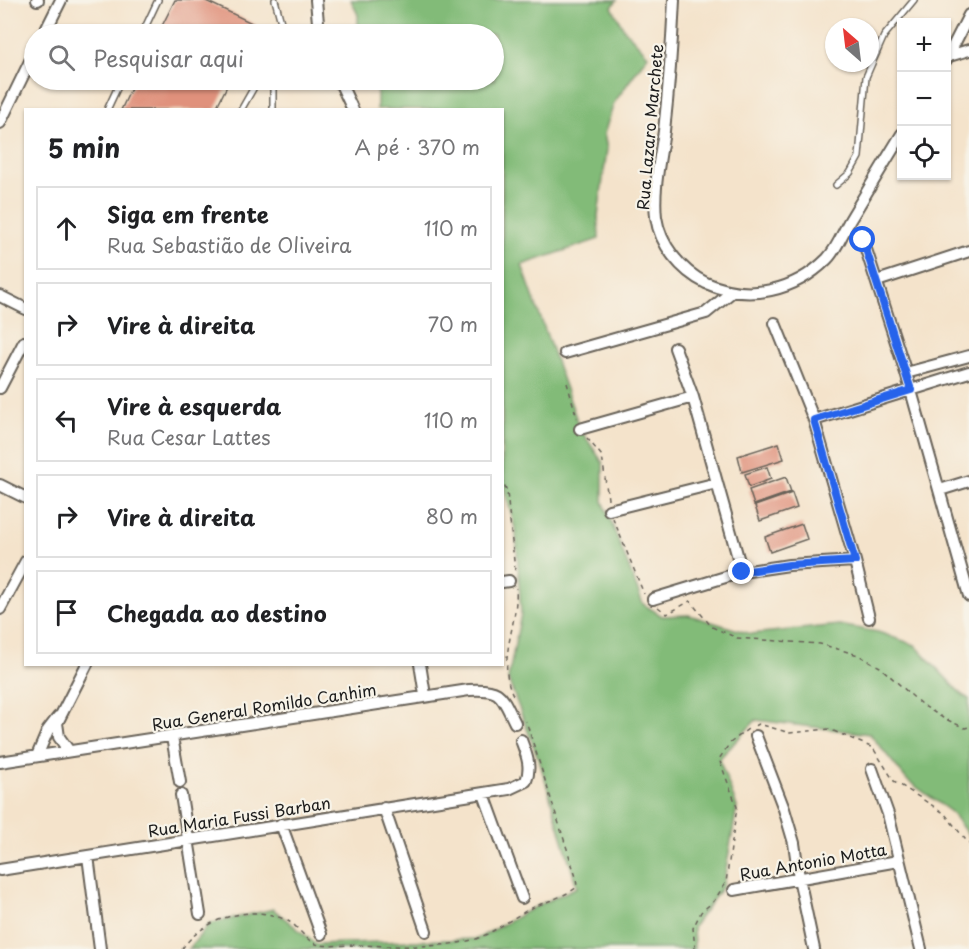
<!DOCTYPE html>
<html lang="pt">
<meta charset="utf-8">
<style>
:root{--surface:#fff;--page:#f2f2f2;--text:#202124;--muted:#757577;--line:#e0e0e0}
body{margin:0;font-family:"Playpen Sans",sans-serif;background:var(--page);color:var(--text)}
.controls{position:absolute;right:18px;top:18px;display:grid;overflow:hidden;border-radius:0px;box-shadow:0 2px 4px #0004}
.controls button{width:54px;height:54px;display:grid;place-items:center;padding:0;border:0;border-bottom:2px solid var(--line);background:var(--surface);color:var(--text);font:30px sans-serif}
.compass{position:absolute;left:825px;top:18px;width:54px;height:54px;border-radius:50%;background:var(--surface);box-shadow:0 2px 4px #0004;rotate:332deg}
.stop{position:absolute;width:18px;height:18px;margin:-14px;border:4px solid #2563eb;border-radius:50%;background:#fff}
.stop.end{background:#2563eb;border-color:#fff;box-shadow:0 2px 6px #0008}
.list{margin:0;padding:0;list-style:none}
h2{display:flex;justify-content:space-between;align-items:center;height:78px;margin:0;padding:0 24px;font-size:26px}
h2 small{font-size:20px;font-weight:400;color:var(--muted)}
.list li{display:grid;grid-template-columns:39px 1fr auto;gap:18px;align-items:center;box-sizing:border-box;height:84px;margin:0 12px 12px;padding:0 12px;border:2px solid var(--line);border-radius:0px}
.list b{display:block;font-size:22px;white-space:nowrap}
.list p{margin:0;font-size:20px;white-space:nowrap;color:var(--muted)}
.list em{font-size:20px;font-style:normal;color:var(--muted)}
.icon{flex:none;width:33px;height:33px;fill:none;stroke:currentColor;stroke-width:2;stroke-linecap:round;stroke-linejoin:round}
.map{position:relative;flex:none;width:969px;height:949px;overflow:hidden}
.search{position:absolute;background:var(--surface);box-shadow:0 2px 4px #0004;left:24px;top:24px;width:480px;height:66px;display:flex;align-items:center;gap:15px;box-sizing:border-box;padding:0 21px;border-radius:33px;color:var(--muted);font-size:22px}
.panel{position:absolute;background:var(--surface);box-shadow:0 2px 4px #0004;left:24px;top:108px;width:480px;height:558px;border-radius:0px}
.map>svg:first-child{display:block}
.forest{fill:#82bb78;stroke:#4f6c4a;stroke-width:1.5}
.building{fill:#e0917b}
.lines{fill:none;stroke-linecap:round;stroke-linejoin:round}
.service-casing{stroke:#686259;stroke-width:8}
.minor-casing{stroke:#686259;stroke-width:14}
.path{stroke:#686259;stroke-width:1.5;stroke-dasharray:4.5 4.5;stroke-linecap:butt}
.service{stroke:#fff;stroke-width:5}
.minor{stroke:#fff;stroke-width:10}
.route{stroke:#2563eb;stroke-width:8}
.labels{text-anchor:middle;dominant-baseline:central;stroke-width:4.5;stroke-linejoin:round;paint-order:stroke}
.street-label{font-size:16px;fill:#1c1c1c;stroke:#f7f3e8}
</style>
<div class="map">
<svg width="969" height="949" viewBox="0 0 969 949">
<rect width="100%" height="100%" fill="#f7f3e8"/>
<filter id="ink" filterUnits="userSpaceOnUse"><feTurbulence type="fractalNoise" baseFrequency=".0167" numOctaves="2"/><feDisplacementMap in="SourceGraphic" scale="12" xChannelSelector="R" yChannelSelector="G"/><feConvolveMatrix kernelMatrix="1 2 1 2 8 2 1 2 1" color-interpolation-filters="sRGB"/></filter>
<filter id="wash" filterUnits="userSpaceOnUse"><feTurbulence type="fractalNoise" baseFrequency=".008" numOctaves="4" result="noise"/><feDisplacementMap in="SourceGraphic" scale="24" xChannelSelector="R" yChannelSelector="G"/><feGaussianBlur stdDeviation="1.35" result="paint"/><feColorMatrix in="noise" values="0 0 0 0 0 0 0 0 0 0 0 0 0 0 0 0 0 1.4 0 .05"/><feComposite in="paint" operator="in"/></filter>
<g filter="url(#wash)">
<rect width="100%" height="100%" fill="#f4e3cb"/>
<path class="forest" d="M 351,0 L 617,0 L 612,7 L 624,29 L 648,55 L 614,103 L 604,134 L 607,149 L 598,216 L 599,239 L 522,265 L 580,429 L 603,463 L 603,501 L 643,604 L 662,616 L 689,615 L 751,634 L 839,625 L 878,632 L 915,645 L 962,695 L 969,699 L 969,836 L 951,812 L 907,780 L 870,734 L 756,720 L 719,759 L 737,807 L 723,886 L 693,927 L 694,949 L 189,949 L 209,924 L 273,909 L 316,944 L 477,939 L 531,909 L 577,887 L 540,763 L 508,679 L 521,614 L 516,532 L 502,479 L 502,110 L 377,109 L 377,80 L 494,80 L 494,34 L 358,34 L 358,15 Z"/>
<g id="blocks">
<path class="building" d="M 175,0 L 204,0 L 256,25 L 252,34 L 158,34 Z
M 135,80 L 230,80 L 215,110 L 121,110 Z
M 779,443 L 784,459 L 742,472 L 738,456 Z
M 767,467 L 771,479 L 749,487 L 745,474 Z
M 786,477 L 791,492 L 754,505 L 749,490 Z
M 792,493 L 797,508 L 760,521 L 755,506 Z
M 802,524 L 807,539 L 770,552 L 765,537 Z"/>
</g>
</g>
<g filter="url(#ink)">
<use href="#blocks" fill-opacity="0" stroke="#686259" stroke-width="1.5"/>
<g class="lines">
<defs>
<path id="service" d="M 275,0 L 282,26 L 279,34
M 142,34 L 158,0
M 273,80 L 273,110
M 107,110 L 121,80
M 241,110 L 258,80
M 836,185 L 850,173 L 859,157 L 866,77 L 884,36 L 914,0"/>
<path id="minor" d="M 37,0 L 38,0
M 316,0 L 319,34
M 674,0 C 672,44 669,87 664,131 C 660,159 653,189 656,217 C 660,245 681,271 706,283 C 749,302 795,291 827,259 C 837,249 843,232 850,220 C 867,192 884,163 902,134
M 44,34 L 61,0
M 949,56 L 969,50
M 946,60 L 969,15
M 339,80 L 353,110
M 0,123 L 34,53
M 863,240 L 906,373 L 969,596
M 877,281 L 969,251
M 0,296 L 26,309
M 775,323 L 814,420 L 855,561 L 869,618
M 675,348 L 693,397 L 742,572
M 565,353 L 706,313 L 733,291
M 906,373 L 969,356
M 0,388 L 24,342
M 814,420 L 969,372
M 580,429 L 693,397
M 0,485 L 26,498
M 940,490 L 969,481
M 609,510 L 717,483
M 502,582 L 509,581
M 653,599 L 742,572 L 789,565 L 855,561
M 0,609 L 26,561
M 420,664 L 425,695
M 756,736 L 784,809 L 794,843 L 799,878 L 814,949
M 172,737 L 180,782
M 69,751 L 59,737 L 57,723 L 87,664
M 37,756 L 48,730 L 58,717
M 0,762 L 469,690 C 502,688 501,695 515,723
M 872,769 L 888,814 L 921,949
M 484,794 L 522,898
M 181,795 L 200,914
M 384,808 L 426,931
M 281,824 L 321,934
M 88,856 L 100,949
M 0,870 L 509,789 L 526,781 C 532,766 526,754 521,740
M 734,890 L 898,861"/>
</defs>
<use href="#service" class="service-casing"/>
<use href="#minor" class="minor-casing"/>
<path class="path" d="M 567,383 L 577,418
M 587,438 L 602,456 L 608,499
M 502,477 L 507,492 L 515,571
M 613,518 L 644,594
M 658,607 L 667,614 L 690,601 L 712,627 L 737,638 L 820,644 L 858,655 L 880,667 L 921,704 L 943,718 L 965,728 L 969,727
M 513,695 C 496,661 519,623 516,588
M 755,726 L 759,724 L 790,733 L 829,729 L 873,748 L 894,781 L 944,813 L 969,844
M 182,949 C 204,917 253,903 288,921 C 298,926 305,940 316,944 C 324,947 348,945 357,945 C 393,946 441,949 476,939 C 495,932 513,917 532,908 C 547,901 564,897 577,887 L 576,877 L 526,721
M 695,949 L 693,928 L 701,912 L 714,901 L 726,882 L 737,807 L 719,759 L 730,743 L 748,729"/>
<use href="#service" class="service"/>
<use href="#minor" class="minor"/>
</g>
</g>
<g class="lines" filter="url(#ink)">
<path class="route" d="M 742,572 L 789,565 L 855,561 L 814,420 L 911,390 L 863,240"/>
</g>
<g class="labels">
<g class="street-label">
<text transform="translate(649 127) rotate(-85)">Rua Lazaro Marchete</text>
<text transform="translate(264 706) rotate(-9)">Rua General Romildo Canhim</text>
<text transform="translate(239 816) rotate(-9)">Rua Maria Fussi Barban</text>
<text transform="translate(813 861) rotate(-10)">Rua Antonio Motta</text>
</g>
</g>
</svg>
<div class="controls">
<button>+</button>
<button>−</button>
<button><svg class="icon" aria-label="locate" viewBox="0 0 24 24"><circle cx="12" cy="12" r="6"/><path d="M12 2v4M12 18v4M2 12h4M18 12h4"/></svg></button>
</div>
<svg class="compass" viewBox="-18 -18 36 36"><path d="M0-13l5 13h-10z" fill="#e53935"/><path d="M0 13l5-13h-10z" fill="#757577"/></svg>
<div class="stop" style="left:863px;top:240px"></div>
<div class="stop end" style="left:742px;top:572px"></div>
<div class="search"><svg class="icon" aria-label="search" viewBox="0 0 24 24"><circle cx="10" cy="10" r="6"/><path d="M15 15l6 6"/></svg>Pesquisar aqui</div>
<section class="panel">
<h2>5 min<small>A pé · 370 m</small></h2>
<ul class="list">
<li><svg class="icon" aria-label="ahead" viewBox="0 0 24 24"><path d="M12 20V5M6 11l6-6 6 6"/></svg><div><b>Siga em frente</b><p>Rua Sebastião de Oliveira</p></div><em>110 m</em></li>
<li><svg class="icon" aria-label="right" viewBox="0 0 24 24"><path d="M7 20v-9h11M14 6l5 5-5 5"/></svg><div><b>Vire à direita</b></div><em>70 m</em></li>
<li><svg class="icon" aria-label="left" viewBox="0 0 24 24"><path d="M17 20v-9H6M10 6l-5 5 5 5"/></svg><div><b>Vire à esquerda</b><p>Rua Cesar Lattes</p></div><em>110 m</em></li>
<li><svg class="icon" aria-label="right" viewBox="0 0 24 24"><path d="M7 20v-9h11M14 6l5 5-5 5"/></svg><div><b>Vire à direita</b></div><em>80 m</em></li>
<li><svg class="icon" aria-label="arrive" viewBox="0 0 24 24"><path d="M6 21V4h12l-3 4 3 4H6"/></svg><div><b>Chegada ao destino</b></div></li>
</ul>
</section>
</div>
